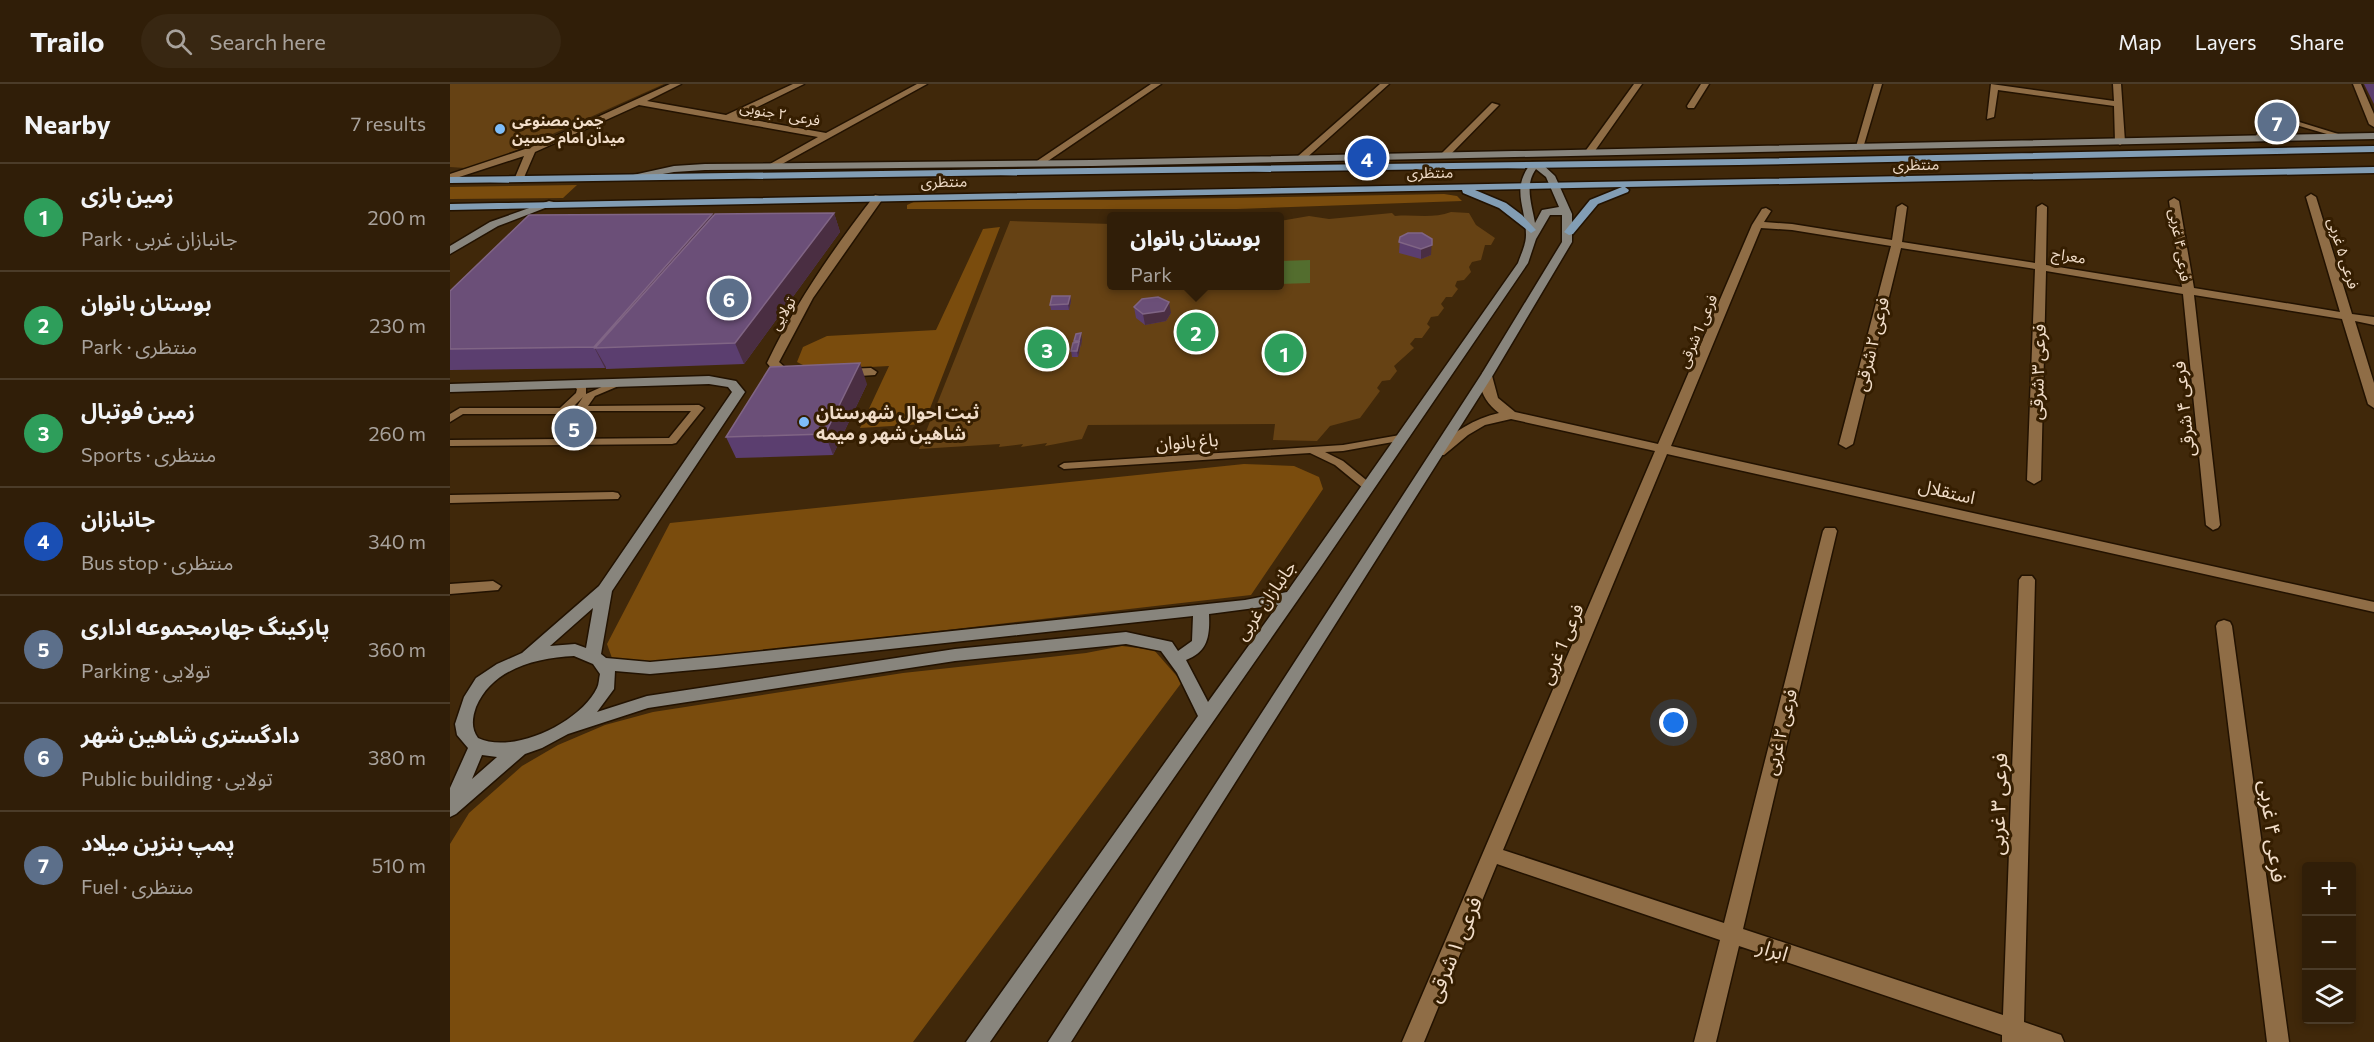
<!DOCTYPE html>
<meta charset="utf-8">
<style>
:root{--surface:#301e08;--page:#382712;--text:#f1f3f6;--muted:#a8a29c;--line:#4b3c29;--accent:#db2777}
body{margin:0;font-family:Commissioner,"Noto Sans Arabic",sans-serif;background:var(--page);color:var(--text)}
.controls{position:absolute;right:18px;bottom:18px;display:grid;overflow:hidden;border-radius:6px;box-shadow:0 3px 9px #0003}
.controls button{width:54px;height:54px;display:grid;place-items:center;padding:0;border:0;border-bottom:2px solid var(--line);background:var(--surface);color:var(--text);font:30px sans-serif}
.you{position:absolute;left:1224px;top:639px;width:21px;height:21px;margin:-15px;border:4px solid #fff;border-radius:50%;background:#1a73e8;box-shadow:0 0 0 9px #1a73e833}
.badge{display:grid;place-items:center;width:39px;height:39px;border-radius:50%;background:var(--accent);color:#fff;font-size:20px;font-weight:700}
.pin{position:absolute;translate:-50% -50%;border:3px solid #fff;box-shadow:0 2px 6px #0006}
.popup{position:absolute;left:657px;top:128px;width:177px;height:78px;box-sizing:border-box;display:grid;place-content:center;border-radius:6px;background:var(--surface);filter:drop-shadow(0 2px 4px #0005);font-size:20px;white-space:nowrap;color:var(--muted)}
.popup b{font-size:22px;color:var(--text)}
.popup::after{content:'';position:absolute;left:50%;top:100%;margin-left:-12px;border:12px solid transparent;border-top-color:var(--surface)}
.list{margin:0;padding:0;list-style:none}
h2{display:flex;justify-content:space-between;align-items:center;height:78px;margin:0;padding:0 24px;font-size:26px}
h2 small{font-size:20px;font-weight:400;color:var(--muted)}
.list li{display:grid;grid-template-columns:39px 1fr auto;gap:18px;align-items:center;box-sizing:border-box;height:108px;padding:0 24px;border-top:2px solid var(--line)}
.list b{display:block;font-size:22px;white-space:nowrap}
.list p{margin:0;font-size:20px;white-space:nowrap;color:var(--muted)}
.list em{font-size:20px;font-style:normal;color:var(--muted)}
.icon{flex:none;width:33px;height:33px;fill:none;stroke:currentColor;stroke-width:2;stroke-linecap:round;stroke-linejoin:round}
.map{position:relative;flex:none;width:1924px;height:958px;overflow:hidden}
header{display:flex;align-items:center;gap:36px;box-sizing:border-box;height:84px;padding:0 30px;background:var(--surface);border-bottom:2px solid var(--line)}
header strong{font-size:28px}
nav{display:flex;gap:33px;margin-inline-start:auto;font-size:21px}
.search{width:420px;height:54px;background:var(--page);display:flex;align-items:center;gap:15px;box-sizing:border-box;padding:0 21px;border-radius:33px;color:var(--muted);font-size:22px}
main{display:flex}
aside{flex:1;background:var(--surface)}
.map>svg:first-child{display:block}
.green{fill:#664214}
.forest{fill:#7a4c0d}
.water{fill:#536d2e}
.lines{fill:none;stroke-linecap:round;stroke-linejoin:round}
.lane-casing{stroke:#221201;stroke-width:3}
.street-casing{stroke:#221201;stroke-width:3}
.secondary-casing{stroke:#221201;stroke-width:3}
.primary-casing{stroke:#221201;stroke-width:3}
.lane{fill:#8f6d46;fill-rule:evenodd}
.street{fill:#8f6d46;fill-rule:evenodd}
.secondary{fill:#88857d;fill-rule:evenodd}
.primary{fill:#829db4;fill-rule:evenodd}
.wall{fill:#5b3e6f}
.shaded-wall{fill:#4a2e42}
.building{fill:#6b4f78;stroke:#806585;stroke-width:1.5}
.poi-dot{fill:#7ebdf9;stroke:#351e01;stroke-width:2}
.labels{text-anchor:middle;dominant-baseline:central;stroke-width:6;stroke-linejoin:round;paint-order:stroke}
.far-street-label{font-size:15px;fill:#f1ddc9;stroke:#351e01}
.far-poi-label{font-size:15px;font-weight:bold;fill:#f1ddc9;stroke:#351e01;text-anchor:start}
.street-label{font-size:18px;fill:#f1ddc9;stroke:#351e01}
.poi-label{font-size:18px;font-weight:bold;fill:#f1ddc9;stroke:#351e01;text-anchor:start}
.near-street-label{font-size:21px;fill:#f1ddc9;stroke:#351e01}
</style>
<header>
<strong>Trailo</strong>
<div class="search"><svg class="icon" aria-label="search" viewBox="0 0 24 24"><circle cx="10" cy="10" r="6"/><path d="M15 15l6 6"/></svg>Search here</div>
<nav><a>Map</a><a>Layers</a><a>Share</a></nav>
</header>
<main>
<aside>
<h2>Nearby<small>7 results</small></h2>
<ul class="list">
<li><span class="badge" style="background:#2e9e5b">1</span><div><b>زمین بازی</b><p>Park · جانبازان غربی</p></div><em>200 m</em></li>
<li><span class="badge" style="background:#2e9e5b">2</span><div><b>بوستان بانوان</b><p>Park · منتظری</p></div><em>230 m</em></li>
<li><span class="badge" style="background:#2e9e5b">3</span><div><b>زمین فوتبال</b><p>Sports · منتظری</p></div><em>260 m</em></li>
<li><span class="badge" style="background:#1a4fb4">4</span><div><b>جانبازان</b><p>Bus stop · منتظری</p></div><em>340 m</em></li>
<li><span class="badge" style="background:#5c6f8a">5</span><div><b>پارکینگ جهارمجموعه اداری</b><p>Parking · تولایی</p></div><em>360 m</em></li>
<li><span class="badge" style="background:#5c6f8a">6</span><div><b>دادگستری شاهین شهر</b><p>Public building · تولایی</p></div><em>380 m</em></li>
<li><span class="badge" style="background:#5c6f8a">7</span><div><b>پمپ بنزین میلاد</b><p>Fuel · منتظری</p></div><em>510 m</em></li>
</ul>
</aside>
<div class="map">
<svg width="1924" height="958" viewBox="0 0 1924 958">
<rect width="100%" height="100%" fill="#40280a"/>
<path class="green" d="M 0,0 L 214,0 L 40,78 L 15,84 L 0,83 Z
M 1001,128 L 1019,129 L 1026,141 L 1045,154 L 1041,161 L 1035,161 L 1031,176 L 1022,178 L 1019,183 L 1021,188 L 1014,196 L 1007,197 L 1005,202 L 1008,205 L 1002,213 L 996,213 L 991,220 L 994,224 L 988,232 L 981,233 L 977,240 L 980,243 L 972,254 L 965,254 L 960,260 L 964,264 L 944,282 L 947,287 L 940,296 L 932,297 L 927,304 L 930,307 L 910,334 L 880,342 L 867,357 L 823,356 L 825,340 L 638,341 L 632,355 L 595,362 L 597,359 L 571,363 L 573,360 L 549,363 L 550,360 L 469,365 L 560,137 L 662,140 L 662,202 L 830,202 L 830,137 L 859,132 L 879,135 L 942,129 L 945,132 C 964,130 982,135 1001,128 Z"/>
<path class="forest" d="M 127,101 L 113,114 L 0,115 L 0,103 Z
M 994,110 L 1007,112 L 1012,117 L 787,125 L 457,125 L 457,121 L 468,116 L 664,116 Z
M 550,143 L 474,340 L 410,344 L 439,282 L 363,286 L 347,278 L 353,263 L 377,252 L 486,246 L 533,145 Z
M 794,380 L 844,382 L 869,393 L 873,405 L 801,511 L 201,580 L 162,574 L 157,560 L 220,439 Z
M 672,562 L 704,566 L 732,598 L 463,958 L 0,958 L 0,760 L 19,729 L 72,682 L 108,661 L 155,641 L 203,628 L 453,589 L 636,569 Z"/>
<path class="water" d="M 860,176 L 860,199 L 830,200 L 830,177 Z"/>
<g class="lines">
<defs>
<path id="lane" d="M 1815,37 L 1846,37 L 1898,53 L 1894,55 L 1846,41 L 1820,41 L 1811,57 L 1805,57 L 1804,55 Z
M 167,296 L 171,297 L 171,301 L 145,312 L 138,322 L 249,321 L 254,324 L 226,359 L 222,360 L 0,362 L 0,356 L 219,354 L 241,327 L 126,327 L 125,325 L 133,313 L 117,329 L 113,330 L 13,330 L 0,338 L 0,330 L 10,324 L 110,324 L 126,309 L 127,305 L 121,300 L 122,298 L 130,298 L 136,302 L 136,310 Z
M 950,351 L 955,354 L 954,356 L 893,367 L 875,368 L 893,377 L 921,400 L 923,402 L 921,404 L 913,404 L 885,381 L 860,369 L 614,385 L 609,382 L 614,379 L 893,361 Z"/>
<path id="street" d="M 220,0 L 231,0 L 197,17 L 276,31 L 343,0 L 354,0 L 287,33 L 376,49 L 467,0 L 477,0 L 323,85 L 318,82 L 320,80 L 368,53 L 189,21 L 85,68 L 72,98 L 64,96 L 74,72 L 0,96 L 0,90 L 84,62 Z
M 701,0 L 711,0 L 592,81 L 584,79 Z
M 930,0 L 939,0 L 853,77 L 847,77 L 847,73 Z
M 1184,0 L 1192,0 L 1142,71 L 1136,71 L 1134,69 Z
M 1251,0 L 1259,0 L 1244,24 L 1238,24 L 1237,22 Z
M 1424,0 L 1432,0 L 1413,64 L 1405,66 Z
M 1541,0 L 1664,17 L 1663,0 L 1671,0 L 1675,58 L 1670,61 L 1665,58 L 1664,22 L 1548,6 L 1544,33 L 1537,35 Z
M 1903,0 L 1911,0 L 1924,30 L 1924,43 L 1919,40 Z
M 1042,19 L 1049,21 L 997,74 L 991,74 L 991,70 Z
M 1861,110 L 1866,113 L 1902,230 L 1924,233 L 1924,241 L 1905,237 L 1924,299 L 1924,324 L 1918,320 L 1892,235 L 1744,211 L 1770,441 L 1768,444 L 1763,446 L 1756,441 L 1733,210 L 1596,187 L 1591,396 L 1584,400 L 1577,396 L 1585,185 L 1451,164 L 1403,360 L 1396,364 L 1389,360 L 1441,162 L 1342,146 L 1311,144 L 1221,362 L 1924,518 L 1924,528 L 1217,370 L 1053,766 L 1274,839 L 1373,447 L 1375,444 L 1385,444 L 1387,447 L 1293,845 L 1553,931 L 1569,496 L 1572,492 L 1582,492 L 1585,496 L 1574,938 L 1611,951 L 1614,958 L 1552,958 L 1552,951 L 1289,862 L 1266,958 L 1244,958 L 1270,856 L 1047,780 L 974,958 L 952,958 L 1205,367 L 1061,335 L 1035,341 L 1018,351 L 994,371 L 984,371 L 982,368 L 984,365 C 1004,348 1023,335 1049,329 C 1036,319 1026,304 1033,288 L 1041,288 L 1048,314 L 1065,328 L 1208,360 L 1302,141 L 1312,125 L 1316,124 L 1321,127 L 1314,138 L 1342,140 L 1442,156 L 1447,123 L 1452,120 L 1457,123 L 1452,158 L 1585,179 L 1587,123 L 1592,120 L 1597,123 L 1596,181 L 1732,203 L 1719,117 L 1724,114 L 1729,117 L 1744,204 L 1890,228 L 1856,113 Z
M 425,111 L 434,113 L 363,214 L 329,278 L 339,287 L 349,291 C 337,301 325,289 317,279 C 346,218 384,164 425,111 Z
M 421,284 L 427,288 L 425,291 L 394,293 L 388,289 L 394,285 Z
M 163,408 L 168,409 L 170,412 L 168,415 L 0,419 L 0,411 Z
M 43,497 L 51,502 L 48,506 L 0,510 L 0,500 Z
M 1774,536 L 1780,538 L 1782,542 L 1839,958 L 1817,958 L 1766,542 L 1768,538 Z"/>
<path id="secondary" d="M 1924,49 L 1924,55 L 642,82 L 255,86 L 224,88 L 179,96 L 174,93 L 224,82 L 255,80 L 642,76 Z
M 1082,78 L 1090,78 L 1105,92 L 1122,130 L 1122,158 L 1043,291 L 621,958 L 598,958 L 1031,291 L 1112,158 L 1112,131 L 1100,131 L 1086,155 L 1078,179 L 870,484 L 540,958 L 516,958 L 748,632 L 727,589 L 711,567 L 676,560 L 505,577 L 198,624 L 118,650 L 92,664 L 75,670 L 6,730 L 0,733 L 0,704 L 18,664 L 7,651 L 5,640 L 14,613 L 26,594 L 47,580 L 72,569 L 149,502 L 282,308 L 278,303 L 259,300 L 0,308 L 0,300 L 259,292 L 286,297 L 295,308 L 162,507 L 151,570 L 156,574 L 200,578 L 266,572 L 795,516 L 837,508 L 1068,179 C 1071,170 1076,161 1076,151 C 1076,122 1060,105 1082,78 ZM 1086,85 L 1096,93 L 1109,123 L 1092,126 L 1085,139 C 1082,121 1074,101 1086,85 ZM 828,521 L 758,618 L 736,576 C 758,568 760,552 759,530 ZM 143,524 L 136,564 L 125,560 L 100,562 ZM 743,532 L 742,557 L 728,567 L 722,558 L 676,548 L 505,565 L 197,612 L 147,628 L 164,605 L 165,587 L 200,590 L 266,584 ZM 124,572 L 143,580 L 150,590 C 149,594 149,600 147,604 C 131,638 63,671 28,654 C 21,645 22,634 26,623 C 42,585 85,574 124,572 ZM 32,671 L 47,673 L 22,695 Z
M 99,117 L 108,119 L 48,142 L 0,170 L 0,162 L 40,138 Z"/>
<path id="primary" d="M 1924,62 L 1924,68 L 1288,81 L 0,99 L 0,93 L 1288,75 Z
M 1924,83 L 1924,89 L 1175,103 L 1179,106 L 1178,108 L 1148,120 L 1123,150 L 1119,151 L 1114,148 L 1140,116 L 1172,103 L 1025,106 L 1056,119 L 1072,131 L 1086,146 L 1081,149 L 1049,124 L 1013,109 L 1012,106 L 0,126 L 0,120 Z"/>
</defs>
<use href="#lane" class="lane-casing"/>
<use href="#street" class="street-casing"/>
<use href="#secondary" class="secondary-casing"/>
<use href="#primary" class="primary-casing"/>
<use href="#lane" class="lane"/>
<use href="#street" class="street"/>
<use href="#secondary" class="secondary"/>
<use href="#primary" class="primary"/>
</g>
<path class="wall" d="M 1914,0 L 1924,0 L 1924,20 Z
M 384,129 L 390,148 L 294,280 L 156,285 L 156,283 L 155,284 L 0,286 L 0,207 L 262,130 L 263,132 Z
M 950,153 L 981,171 L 971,175 L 949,169 Z
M 620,212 L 621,217 L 619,226 L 601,226 L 600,221 Z
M 684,223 L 721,229 L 716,237 L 695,241 L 686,234 Z
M 632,255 L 628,273 L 622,273 L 621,267 L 624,257 Z
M 417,300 L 383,371 L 286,374 L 276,353 Z"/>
<path class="shaded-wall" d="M 384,129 L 390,148 L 294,280 L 285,259 Z
M 262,130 L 270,149 L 145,264 L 156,283 L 155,284 L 144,263 Z
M 982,155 L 981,171 L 971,175 L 971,165 Z
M 620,212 L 621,217 L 619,226 L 618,220 Z
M 719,218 L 721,229 L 716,237 L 695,241 L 693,230 Z
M 631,249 L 632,255 L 631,263 L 629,257 Z
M 629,258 L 630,264 L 628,273 L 627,267 Z
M 410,279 L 417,300 L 383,371 L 375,350 Z"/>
<path class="building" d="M 384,129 L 285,259 L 145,264 L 265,130 Z
M 262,130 L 144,263 L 0,265 L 0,207 L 79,131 Z
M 958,149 L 972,149 L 982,155 L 982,161 L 971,165 L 949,158 L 950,153 Z
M 602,212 L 620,212 L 618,220 L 600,221 Z
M 708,213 L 719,218 L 714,227 L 693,230 L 684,223 L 692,215 Z
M 631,249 L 629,257 L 624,257 L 626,250 Z
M 629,258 L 627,267 L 621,267 L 623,259 Z
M 410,279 L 375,350 L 276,353 L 320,283 Z"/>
<g class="poi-dot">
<circle cx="50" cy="45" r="6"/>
<circle cx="354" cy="338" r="6"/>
</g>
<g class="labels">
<g class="far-street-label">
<text transform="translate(330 29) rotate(10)">فرعی ۲ جنوبی</text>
<text transform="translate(1466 80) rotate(-1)">منتظری</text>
<text transform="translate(980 88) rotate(-1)">منتظری</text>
<text transform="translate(494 97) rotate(-1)">منتظری</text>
<text transform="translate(1731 161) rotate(81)">فرعی ۴ غربی</text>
<text transform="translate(1894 169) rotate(73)">فرعی ۵ غربی</text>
<text transform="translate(1619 171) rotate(9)">معراج</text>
<text transform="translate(332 229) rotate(-59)">تولایی</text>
<text transform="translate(1247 247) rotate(-67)">فرعی 1 شرقی</text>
</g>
<g class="far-poi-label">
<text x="62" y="36">چمن مصنوعی<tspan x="62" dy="17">میدان امام حسین</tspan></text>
</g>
<g class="street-label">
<text transform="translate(1421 260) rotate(-76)">فرعی ۲ شرقی</text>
<text transform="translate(1587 288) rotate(-88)">فرعی ۳ شرقی</text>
<text transform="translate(1733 325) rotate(-96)">فرعی ۴ شرقی</text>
<text transform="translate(737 357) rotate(-4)">باغ بانوان</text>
<text transform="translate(1497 407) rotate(13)">استقلال</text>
<text transform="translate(815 516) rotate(-55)">جانبازان غربی</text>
<text transform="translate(1111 560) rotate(-67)">فرعی 1 غربی</text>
<text transform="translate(1330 648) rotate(-76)">فرعی ۲ غربی</text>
</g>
<g class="poi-label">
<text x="366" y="328">ثبت احوال شهرستان<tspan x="366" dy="21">شاهین شهر و میمه</tspan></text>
</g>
<g class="near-street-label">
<text transform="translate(1547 720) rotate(-88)">فرعی ۳ غربی</text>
<text transform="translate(1824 747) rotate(83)">فرعی ۴ غربی</text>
<text transform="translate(1003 865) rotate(-67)">فرعی ۱ شرقی</text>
<text transform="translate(1323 865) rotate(18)">ابرار</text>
</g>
</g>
</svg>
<div class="controls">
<button>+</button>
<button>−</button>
<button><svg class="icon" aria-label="layers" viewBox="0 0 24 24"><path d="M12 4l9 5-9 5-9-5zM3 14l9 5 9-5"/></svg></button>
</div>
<div class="you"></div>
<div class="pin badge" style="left:834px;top:269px;background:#2e9e5b">1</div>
<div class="pin badge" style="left:746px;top:248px;background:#2e9e5b">2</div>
<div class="popup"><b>بوستان بانوان</b>Park</div>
<div class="pin badge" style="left:597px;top:265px;background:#2e9e5b">3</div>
<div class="pin badge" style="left:917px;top:74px;background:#1a4fb4">4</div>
<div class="pin badge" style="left:124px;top:344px;background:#5c6f8a">5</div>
<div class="pin badge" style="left:279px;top:214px;background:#5c6f8a">6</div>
<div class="pin badge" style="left:1827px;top:38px;background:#5c6f8a">7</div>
</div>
</main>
